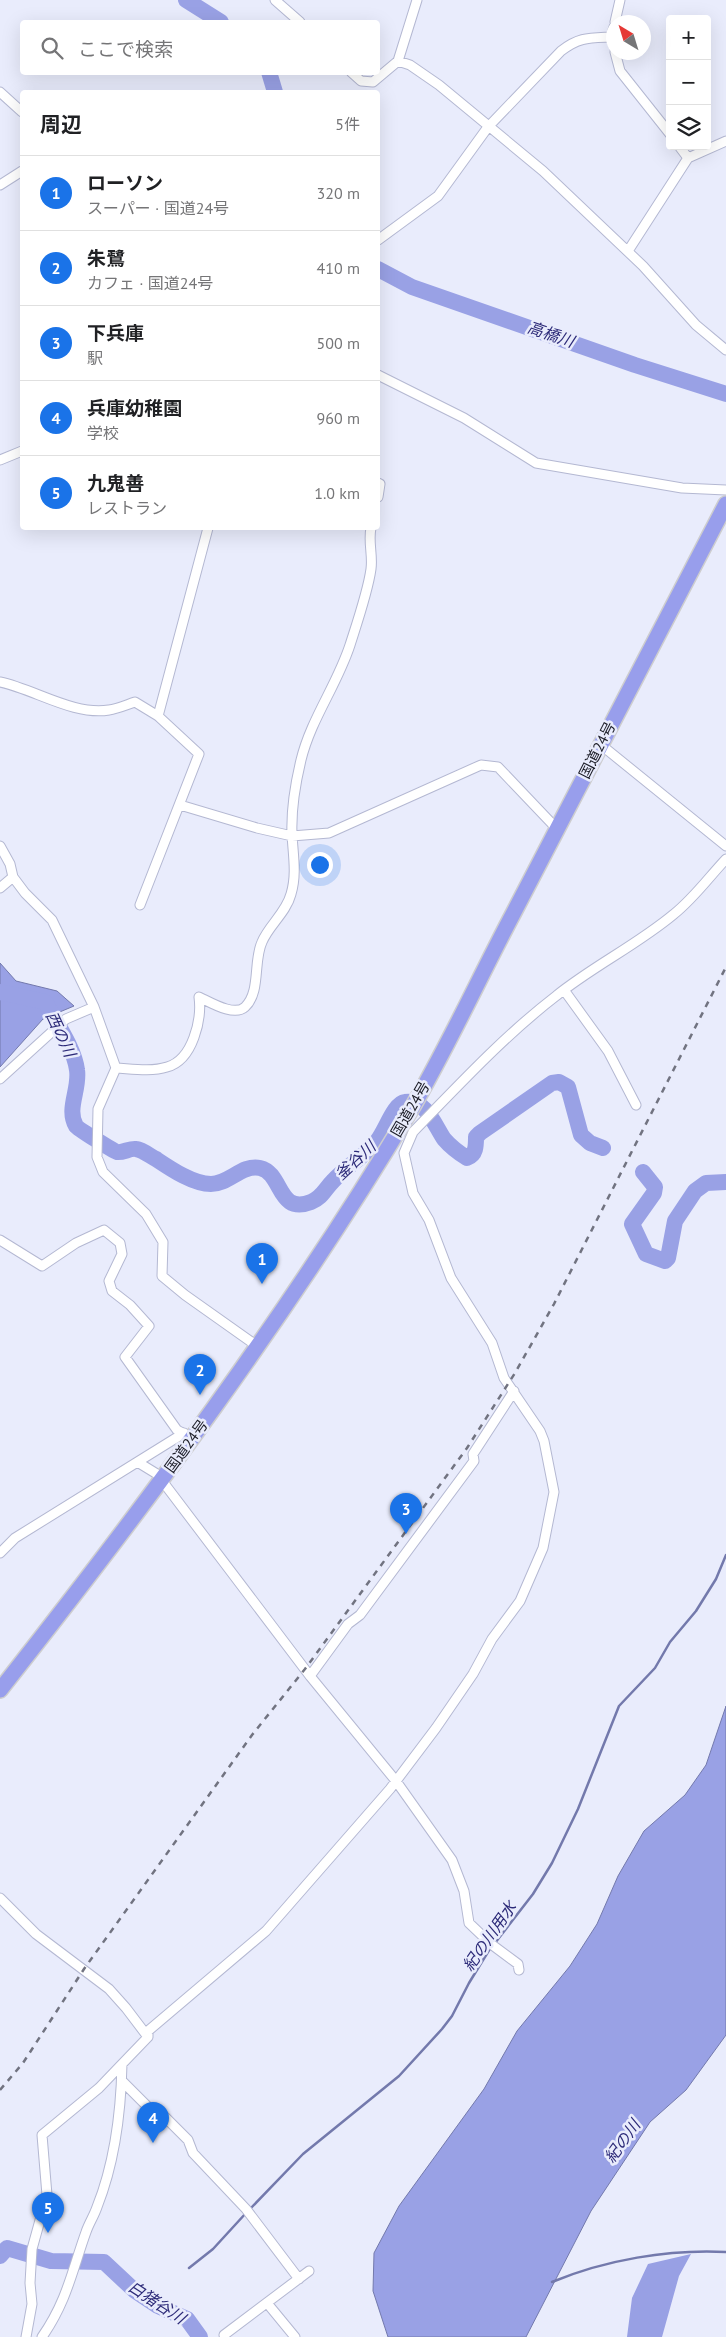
<!DOCTYPE html>
<html lang="ja">
<meta charset="utf-8">
<style>
:root{--surface:#fff;--page:#f2f2f2;--text:#202124;--muted:#757577;--line:#e0e0e0;--accent:#1a73e8}
body{margin:0;font-family:"PT Sans","Noto Sans JP",sans-serif;background:var(--page);color:var(--text)}
.controls{position:absolute;right:15px;top:15px;display:grid;overflow:hidden;border-radius:5px;box-shadow:0 5px 20px #0002}
.controls button{width:45px;height:45px;display:grid;place-items:center;padding:0;border:0;border-bottom:1px solid var(--line);background:var(--surface);color:var(--text);font:25px sans-serif}
.compass{position:absolute;left:606px;top:15px;width:45px;height:45px;border-radius:50%;background:var(--surface);box-shadow:0 5px 20px #0002;rotate:322deg}
.you{position:absolute;left:319px;top:864px;width:18px;height:18px;margin:-12px;border:4px solid #fff;border-radius:50%;background:#1a73e8;box-shadow:0 0 0 8px #1a73e833}
.badge{display:grid;place-items:center;width:32px;height:32px;border-radius:50%;background:var(--accent);color:#fff;font-size:16px;font-weight:700}
.pin{position:absolute;translate:-50% -41px;filter:drop-shadow(0 1px 2px #0008)}
.pin::after{content:'';position:absolute;top:26px;width:18px;height:15px;background:inherit;clip-path:polygon(0 0,100% 0,50% 100%)}
.list{margin:0;padding:0;list-style:none}
h2{display:flex;justify-content:space-between;align-items:center;height:65px;margin:0;padding:0 20px;font-size:21px}
h2 small{font-size:16px;font-weight:400;color:var(--muted)}
.list li{display:grid;grid-template-columns:32px 1fr auto;gap:15px;align-items:center;box-sizing:border-box;height:75px;padding:0 20px;border-top:1px solid var(--line)}
.list b{display:block;font-size:19px;white-space:nowrap}
.list p{margin:0;font-size:16px;white-space:nowrap;color:var(--muted)}
.list em{font-size:16px;font-style:normal;color:var(--muted)}
.icon{flex:none;width:28px;height:28px;fill:none;stroke:currentColor;stroke-width:2;stroke-linecap:round;stroke-linejoin:round}
.map{position:relative;flex:none;width:726px;height:2337px;overflow:hidden}
.search{position:absolute;background:var(--surface);box-shadow:0 5px 20px #0002;left:20px;top:20px;width:360px;height:55px;display:flex;align-items:center;gap:12px;box-sizing:border-box;padding:0 18px;border-radius:5px;color:var(--muted);font-size:19px}
.panel{position:absolute;background:var(--surface);box-shadow:0 5px 20px #0002;left:20px;top:90px;width:360px;height:440px;border-radius:5px}
.map>svg:first-child{display:block}
.forest{fill:#98a0e4}
.water{fill:#99a1e5;stroke:#7379ac}
.lines{fill:none;stroke-linecap:round;stroke-linejoin:round}
.stream{stroke:#7379ac;stroke-width:2.5}
.river{stroke:#99a1e5;stroke-width:16}
.minor-casing{stroke:#b4b8d2;stroke-width:11}
.trunk-casing{stroke:#cdcdcf;stroke-width:18}
.minor{stroke:#fff;stroke-width:9}
.trunk{stroke:#989eec;stroke-width:15}
.rail{stroke:#717380;stroke-width:2.5;stroke-dasharray:6 6;stroke-linecap:butt}
.labels{text-anchor:middle;dominant-baseline:central;stroke-width:5;stroke-linejoin:round;paint-order:stroke}
.street-label{font-size:15px;fill:#1b1c26;stroke:#e9ecfc}
.water-label{font-size:16px;font-style:italic;fill:#2d2b79;stroke:#e9ecfc}
</style>
<div class="map">
<svg width="726" height="2337" viewBox="0 0 726 2337">
<rect width="100%" height="100%" fill="#e9ecfc"/>
<path class="forest" d="M 691,2254 L 679,2276 L 662,2337 L 627,2337 L 632,2298 L 648,2264 Z"/>
<path class="water" d="M 0,963 L 16,981 L 57,991 L 74,1006 L 43,1019 L 0,1067 Z
M 726,1706 L 726,2035 L 686,2090 L 650,2122 L 591,2211 L 526,2337 L 388,2337 L 373,2291 L 374,2253 L 399,2206 L 484,2089 L 517,2031 L 570,1966 L 597,1924 L 618,1876 L 644,1831 L 685,1795 L 706,1765 Z"/>
<g class="lines">
<path class="stream" d="M 495,1943 L 533,1894 L 552,1863 L 578,1809 L 619,1706 L 655,1668 L 670,1642 L 696,1611 L 716,1579 L 726,1555
M 250,2209 L 303,2154 L 399,2076 L 442,2029 L 452,2016 L 469,1983 L 491,1947
M 189,2268 L 213,2249 L 246,2213
M 552,2282 C 605,2260 668,2249 726,2252"/>
<path class="river" d="M 186,0 L 221,22
M 269,72 L 275,92
M 378,269 L 412,287 L 635,365 L 726,394
M 0,992 L 45,1002 C 56,1023 74,1047 77,1070 C 80,1089 66,1109 76,1126 C 78,1129 114,1151 117,1152 C 123,1153 130,1148 136,1149 C 143,1150 150,1156 156,1159 C 171,1169 193,1184 211,1184 C 229,1184 242,1164 260,1168 C 283,1173 277,1215 311,1202 C 322,1198 325,1189 333,1181 C 346,1167 365,1156 377,1141 C 385,1132 394,1103 405,1102 C 426,1099 435,1126 444,1139 C 450,1146 459,1153 467,1158 C 476,1155 476,1146 476,1137 L 480,1133 L 552,1083 L 559,1082 L 568,1087 L 581,1135 L 590,1143 L 603,1148
M 643,1172 L 655,1187 L 654,1193 L 632,1224 L 646,1254 L 665,1261 L 668,1258 L 675,1221 L 695,1191 L 706,1183 L 726,1182
M 0,2256 L 7,2248 L 51,2261 L 104,2262 L 134,2290 L 158,2306 L 187,2319 L 200,2337"/>
<defs>
<path id="minor" d="M 275,0 L 300,22
M 615,22 L 620,0
M 614,27 L 611,37 L 614,46
M 615,52 L 620,71 L 670,134
M 398,61 L 417,0
M 351,72 L 361,81 L 373,82 L 398,61 L 410,65 L 439,85 L 543,171 L 643,266 L 696,325 L 726,350
M 0,92 L 22,112
M 679,146 L 688,158
M 0,185 L 22,171
M 378,240 L 438,196 L 488,127 L 561,51 C 579,37 589,38 611,37
M 628,251 L 688,158 L 726,141
M 378,375 L 464,418 L 536,463 L 682,488 L 726,490
M 0,460 L 22,451
M 378,483 L 380,484 L 378,497
M 0,682 C 34,689 74,716 109,710 C 117,709 126,705 135,702 L 158,716 L 199,754 L 140,905
M 158,716 L 208,528
M 600,744 L 726,846
M 180,805 L 257,828 L 292,836 L 329,833 L 481,765 L 498,767 L 557,829
M 0,846 L 10,864 L 13,877 L 25,893 L 52,920 L 94,1007 L 116,1068 L 98,1109 L 97,1157 L 103,1172 L 146,1214 L 163,1242 L 162,1276 L 185,1295 L 257,1346
M 0,888 L 13,877
M 564,990 L 608,1051 L 636,1105
M 116,1068 C 133,1069 151,1072 167,1067 C 193,1060 202,1019 199,997 C 210,1002 234,1017 245,1007 C 261,992 253,961 262,942 C 269,925 286,913 291,894 C 297,874 293,855 292,834 C 291,809 295,785 301,760 C 311,719 337,685 350,645 C 357,623 368,591 371,569 C 373,555 368,542 371,528
M 0,1079 L 66,1019 L 94,1007
M 0,1240 L 42,1266 L 76,1243 L 104,1230 L 120,1243 L 122,1254 L 109,1281 L 112,1291 L 130,1305 L 149,1326 L 125,1357 L 177,1430 L 192,1438
M 139,1463 L 157,1474 L 310,1676 L 396,1781 L 452,1860 L 464,1891 L 469,1923 L 491,1944 L 518,1964 L 519,1970
M 0,1553 L 15,1538 L 184,1433
M 310,1676 L 348,1624 L 360,1615 L 474,1461 L 473,1454 L 514,1391
M 0,1898 L 36,1934 L 109,1989 L 126,2008 L 148,2037
M 122,2081 L 152,2111 L 165,2117 L 188,2140 L 193,2153 L 246,2209 L 299,2279
M 267,2303 L 295,2337
M 224,2335 L 309,2271
M 26,2337 L 32,2304 L 30,2283 L 32,2249 L 47,2195 L 42,2135 L 99,2088 L 122,2064
M 42,2337 C 67,2301 72,2271 86,2232 C 89,2223 94,2216 97,2207 C 115,2162 121,2112 122,2064 L 148,2037 L 148,2031 L 266,1931 L 390,1789 L 436,1728 L 473,1674 L 492,1639 L 520,1601 L 543,1548 L 554,1492 L 544,1441 L 540,1431 L 504,1378 L 492,1343 L 451,1278 L 429,1220 L 413,1193 L 404,1153 L 413,1132 C 459,1085 504,1036 556,996 C 593,966 637,945 674,914 C 694,898 709,877 726,859"/>
<path id="trunk" d="M 0,1690 C 146,1505 288,1315 409,1113 C 447,1049 478,980 513,914 C 584,778 654,641 726,504"/>
</defs>
<use href="#minor" class="minor-casing"/>
<use href="#trunk" class="trunk-casing"/>
<use href="#minor" class="minor"/>
<use href="#trunk" class="trunk"/>
<path class="rail" d="M 0,2090 L 23,2063 L 84,1969 L 252,1735 L 305,1669 L 467,1448 L 515,1373 L 554,1304 L 726,967"/>
</g>
<g class="labels">
<g class="street-label">
<text transform="translate(597 750) rotate(-63)">国道24号</text>
<text transform="translate(410 1109) rotate(-60)">国道24号</text>
<text transform="translate(186 1446) rotate(-54)">国道24号</text>
</g>
<g class="water-label">
<text transform="translate(551 334) rotate(19)">高橋川</text>
<text transform="translate(61 1034) rotate(65)">西の川</text>
<text transform="translate(355 1160) rotate(-43)">釜谷川</text>
<text transform="translate(489 1936) rotate(-55)">紀の川用水</text>
<text transform="translate(622 2141) rotate(-54)">紀の川</text>
<text transform="translate(157 2302) rotate(33)">白猪谷川</text>
</g>
</g>
</svg>
<div class="controls">
<button>+</button>
<button>−</button>
<button><svg class="icon" aria-label="layers" viewBox="0 0 24 24"><path d="M12 4l9 5-9 5-9-5zM3 14l9 5 9-5"/></svg></button>
</div>
<svg class="compass" viewBox="-18 -18 36 36"><path d="M0-13l5 13h-10z" fill="#e53935"/><path d="M0 13l5-13h-10z" fill="#757577"/></svg>
<div class="you"></div>
<div class="pin badge" style="left:262px;top:1284px">1</div>
<div class="pin badge" style="left:200px;top:1395px">2</div>
<div class="pin badge" style="left:406px;top:1534px">3</div>
<div class="pin badge" style="left:153px;top:2143px">4</div>
<div class="pin badge" style="left:48px;top:2233px">5</div>
<div class="search"><svg class="icon" aria-label="search" viewBox="0 0 24 24"><circle cx="10" cy="10" r="6"/><path d="M15 15l6 6"/></svg>ここで検索</div>
<section class="panel">
<h2>周辺<small>5件</small></h2>
<ul class="list">
<li><span class="badge">1</span><div><b>ローソン</b><p>スーパー · 国道24号</p></div><em>320 m</em></li>
<li><span class="badge">2</span><div><b>朱鷺</b><p>カフェ · 国道24号</p></div><em>410 m</em></li>
<li><span class="badge">3</span><div><b>下兵庫</b><p>駅</p></div><em>500 m</em></li>
<li><span class="badge">4</span><div><b>兵庫幼稚園</b><p>学校</p></div><em>960 m</em></li>
<li><span class="badge">5</span><div><b>九鬼善</b><p>レストラン</p></div><em>1.0 km</em></li>
</ul>
</section>
</div>
